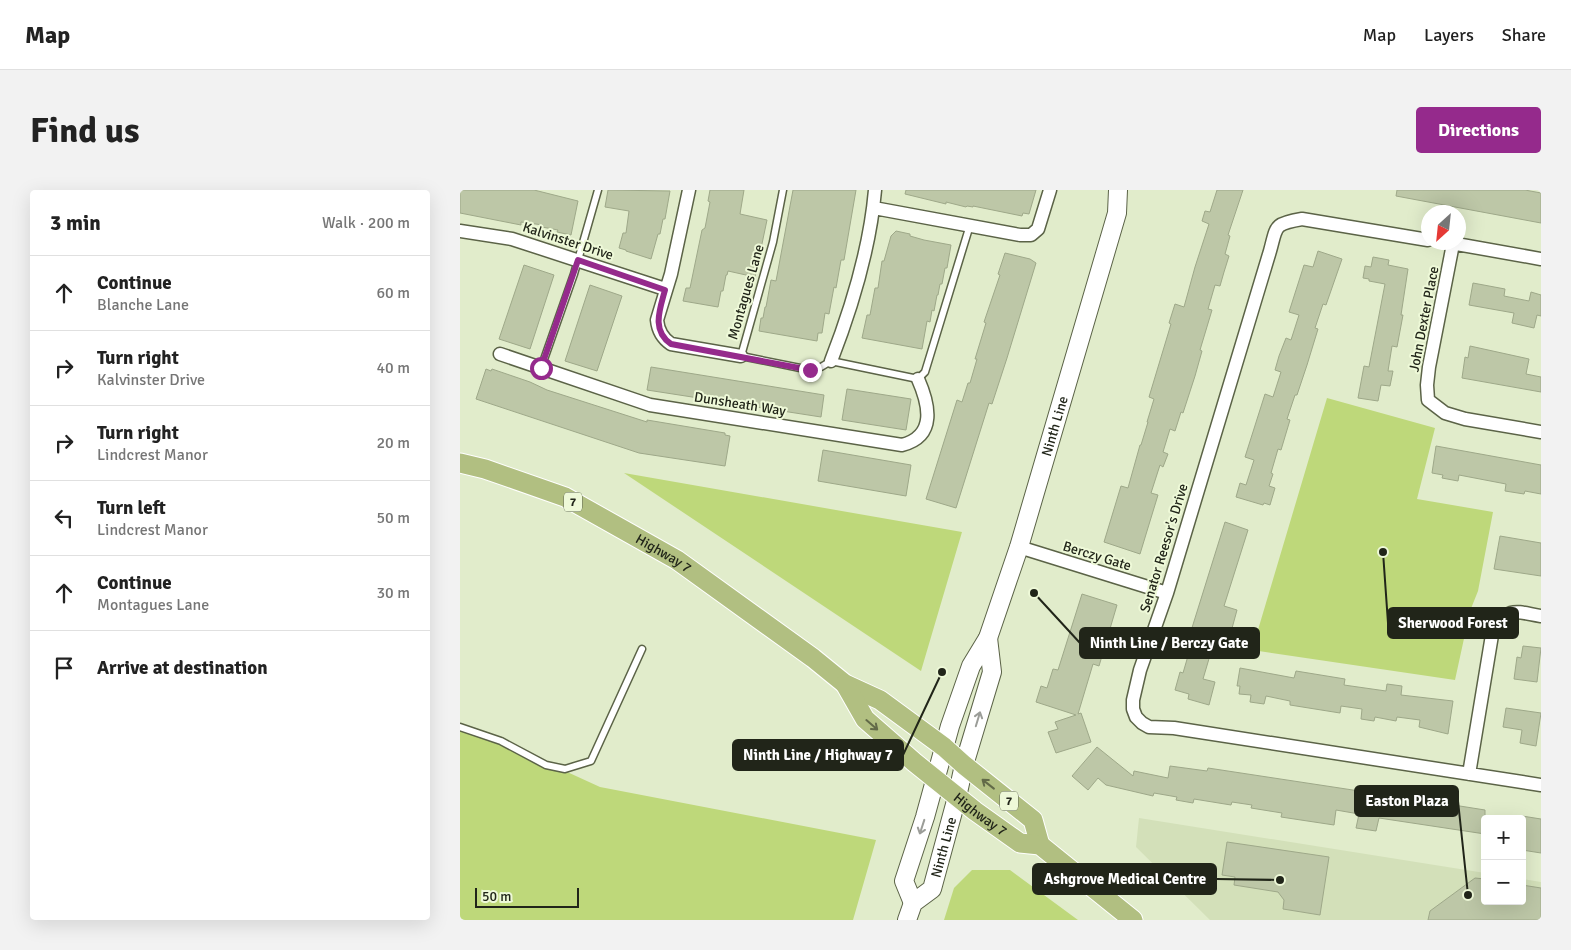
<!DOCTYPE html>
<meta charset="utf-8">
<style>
:root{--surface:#fff;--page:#f2f2f2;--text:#222;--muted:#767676;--line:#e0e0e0;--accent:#952a8c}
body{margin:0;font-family:Signika,sans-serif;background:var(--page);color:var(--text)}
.controls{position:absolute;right:15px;bottom:15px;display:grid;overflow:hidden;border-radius:5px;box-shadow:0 5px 20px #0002}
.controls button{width:45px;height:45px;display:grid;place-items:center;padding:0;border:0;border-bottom:1px solid var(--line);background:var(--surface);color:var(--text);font:25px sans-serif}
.compass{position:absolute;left:961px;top:15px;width:45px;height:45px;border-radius:50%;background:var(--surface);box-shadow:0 5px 20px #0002;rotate:207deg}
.scale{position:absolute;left:15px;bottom:12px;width:104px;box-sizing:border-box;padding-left:5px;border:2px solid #212519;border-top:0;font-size:14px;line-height:18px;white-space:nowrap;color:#212519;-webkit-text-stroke:4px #eef9d8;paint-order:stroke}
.stop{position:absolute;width:15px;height:15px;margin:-11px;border:4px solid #952a8c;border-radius:50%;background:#fff}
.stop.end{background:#952a8c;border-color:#fff;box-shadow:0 1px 5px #0008}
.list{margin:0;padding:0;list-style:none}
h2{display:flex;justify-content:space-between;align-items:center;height:65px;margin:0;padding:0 20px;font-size:21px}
h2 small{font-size:16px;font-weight:400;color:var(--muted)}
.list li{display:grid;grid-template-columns:32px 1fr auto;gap:15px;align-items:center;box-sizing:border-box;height:75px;padding:0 20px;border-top:1px solid var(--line)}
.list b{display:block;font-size:19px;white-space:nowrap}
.list p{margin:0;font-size:16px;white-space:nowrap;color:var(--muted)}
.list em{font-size:16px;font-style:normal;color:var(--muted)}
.icon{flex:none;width:28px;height:28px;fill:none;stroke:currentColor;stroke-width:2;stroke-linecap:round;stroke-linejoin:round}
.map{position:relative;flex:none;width:1081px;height:730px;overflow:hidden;border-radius:5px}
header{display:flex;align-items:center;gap:30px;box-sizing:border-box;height:70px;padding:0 25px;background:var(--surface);border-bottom:1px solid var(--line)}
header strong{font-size:24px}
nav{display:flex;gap:28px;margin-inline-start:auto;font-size:18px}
.intro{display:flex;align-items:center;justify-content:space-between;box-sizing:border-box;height:120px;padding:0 30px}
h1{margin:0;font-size:35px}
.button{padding:12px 22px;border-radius:5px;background:var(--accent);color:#fff;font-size:18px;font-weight:700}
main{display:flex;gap:30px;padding:0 30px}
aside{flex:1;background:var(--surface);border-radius:5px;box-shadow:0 5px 20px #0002}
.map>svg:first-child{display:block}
.built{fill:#d3e0b9}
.green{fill:#bed87a}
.building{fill:#bdc7a7;stroke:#9ea889}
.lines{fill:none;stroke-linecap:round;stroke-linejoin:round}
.lane-casing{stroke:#5b6347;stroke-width:9}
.street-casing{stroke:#5b6347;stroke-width:15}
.secondary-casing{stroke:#5b6347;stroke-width:20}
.primary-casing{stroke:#fff;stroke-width:21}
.lane{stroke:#fff;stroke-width:6}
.street{stroke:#fff;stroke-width:12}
.secondary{stroke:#fff;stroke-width:18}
.primary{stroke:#b1bf81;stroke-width:19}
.oneway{stroke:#9b9d98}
.oneway2{stroke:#626a48}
.route{stroke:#952a8c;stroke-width:6}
.labels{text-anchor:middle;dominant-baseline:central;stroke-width:4;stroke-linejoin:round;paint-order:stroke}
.shield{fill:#eef9d8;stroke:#5e6552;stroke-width:1}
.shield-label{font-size:12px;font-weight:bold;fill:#212519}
.street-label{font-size:14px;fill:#212519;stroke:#eef9d8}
.leader{fill:none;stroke:#212519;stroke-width:2}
.callout-dot{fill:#212519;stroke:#eef9d8;stroke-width:2}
.callout{fill:#212519;stroke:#212519;stroke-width:2}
.callout-label{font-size:15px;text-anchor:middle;font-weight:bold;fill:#fff}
</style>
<header>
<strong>Map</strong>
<nav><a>Map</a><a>Layers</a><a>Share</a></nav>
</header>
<div class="intro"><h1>Find us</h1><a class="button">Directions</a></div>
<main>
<aside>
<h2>3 min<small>Walk · 200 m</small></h2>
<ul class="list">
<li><svg class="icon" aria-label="ahead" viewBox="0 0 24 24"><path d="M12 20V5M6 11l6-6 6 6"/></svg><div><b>Continue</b><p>Blanche Lane</p></div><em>60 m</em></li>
<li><svg class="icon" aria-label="right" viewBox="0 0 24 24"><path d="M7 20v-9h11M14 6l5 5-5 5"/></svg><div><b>Turn right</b><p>Kalvinster Drive</p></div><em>40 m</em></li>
<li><svg class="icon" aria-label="right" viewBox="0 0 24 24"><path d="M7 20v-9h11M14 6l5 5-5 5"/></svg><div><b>Turn right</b><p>Lindcrest Manor</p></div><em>20 m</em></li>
<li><svg class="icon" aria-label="left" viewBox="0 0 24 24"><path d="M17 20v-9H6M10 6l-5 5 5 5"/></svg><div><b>Turn left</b><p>Lindcrest Manor</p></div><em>50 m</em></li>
<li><svg class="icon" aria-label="ahead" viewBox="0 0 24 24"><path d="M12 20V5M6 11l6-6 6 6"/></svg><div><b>Continue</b><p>Montagues Lane</p></div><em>30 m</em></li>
<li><svg class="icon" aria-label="arrive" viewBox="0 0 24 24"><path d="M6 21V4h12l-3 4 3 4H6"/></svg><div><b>Arrive at destination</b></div></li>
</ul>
</aside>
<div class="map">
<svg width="1081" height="730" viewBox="0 0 1081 730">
<rect width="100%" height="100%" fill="#e1eccb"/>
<path class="built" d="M 679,628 L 1025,683 L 1025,711 L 1062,711 L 1062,689 L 1081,692 L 1081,730 L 750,730 L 676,657 Z"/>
<path class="green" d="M 867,208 L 975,238 L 957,309 L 1033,322 L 1018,401 L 1010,421 L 995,490 L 792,460 Z
M 164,283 L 502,342 L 461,481 Z
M 0,533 L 140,597 L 416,650 L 393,730 L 0,730 Z
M 512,680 L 550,680 L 618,730 L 484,730 L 494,698 Z"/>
<path class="building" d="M 0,0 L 74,0 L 118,11 L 111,45 L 97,42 L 98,40 L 82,37 L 83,35 L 61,32 L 61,35 L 0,23 Z
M 148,0 L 210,1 L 205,29 L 203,29 L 200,44 L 198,44 L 191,69 L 166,61 L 166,60 L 159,58 L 163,43 L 166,43 L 169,21 L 145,17 Z
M 250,0 L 284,0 L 280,24 L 307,30 L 295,87 L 268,81 L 267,85 L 266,85 L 263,101 L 261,101 L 258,117 L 223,111 L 226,98 L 230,98 L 242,40 L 245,38 L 250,12 L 248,11 Z
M 333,0 L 396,0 L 384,70 L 381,70 L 376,98 L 374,97 L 369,124 L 365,123 L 362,143 L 358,143 L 357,151 L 299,141 L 301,128 L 303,128 L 305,117 L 306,117 L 311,90 L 316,91 Z
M 446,0 L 576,0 L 569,24 L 563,23 L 562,26 L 513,16 L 513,17 L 507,16 L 506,17 L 486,12 L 486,14 L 445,4 Z
M 757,0 L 783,0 L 768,45 L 770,46 L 765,64 L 769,66 L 764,82 L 760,96 L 755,95 L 748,119 L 752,120 L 740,160 L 742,161 L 735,186 L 723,223 L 721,222 L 715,241 L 710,239 L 703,262 L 708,264 L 703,277 L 700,275 L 691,303 L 698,305 L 680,364 L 644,352 L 661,296 L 668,298 L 680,255 L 681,255 L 688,232 L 687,232 L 694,209 L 689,207 L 711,134 L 709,133 L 715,114 L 724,117 L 735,77 L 749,34 L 742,31 L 745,21 L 750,22 Z
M 937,0 L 1065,0 L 1081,3 L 1081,33 L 936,6 Z
M 436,41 L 450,44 L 450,46 L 464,50 L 491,55 L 487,78 L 485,78 L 482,94 L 480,94 L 478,105 L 477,105 L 474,121 L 472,120 L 470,132 L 467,131 L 462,159 L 402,148 L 407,125 L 410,125 L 415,98 L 418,98 L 422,71 L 424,71 L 431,46 Z
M 858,61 L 882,69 L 866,115 L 863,114 L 855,138 L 858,139 L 847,175 L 837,205 L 835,205 L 827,229 L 830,230 L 821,260 L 818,259 L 811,283 L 813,284 L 809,296 L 815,298 L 810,315 L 804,313 L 803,315 L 776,307 L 780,293 L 786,295 L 794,270 L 785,267 L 805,204 L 813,207 L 821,182 L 815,180 L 819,166 L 826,148 L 831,150 L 839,125 L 829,122 L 844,75 L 853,77 Z
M 545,63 L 570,69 L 576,73 L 547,168 L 532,214 L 529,213 L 496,318 L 466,309 L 497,210 L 502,212 L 508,193 L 510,193 L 517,169 L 515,169 L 526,133 L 524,132 L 540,85 L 538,84 Z
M 913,67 L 929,70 L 928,75 L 948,79 L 941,125 L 943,125 L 937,157 L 932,156 L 928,181 L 933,181 L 930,196 L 921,195 L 918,211 L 898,208 L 904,176 L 909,177 L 925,94 L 909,91 L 909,89 L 903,88 L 905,76 L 911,77 Z
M 64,75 L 94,85 L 70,159 L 39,149 Z
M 1013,93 L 1045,99 L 1044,106 L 1069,111 L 1071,102 L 1081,105 L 1081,126 L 1077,125 L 1074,138 L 1052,133 L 1054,123 L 1009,115 Z
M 130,95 L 162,106 L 137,181 L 105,171 Z
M 1010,156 L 1069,169 L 1066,184 L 1081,187 L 1081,202 L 1002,188 L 1005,167 L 1008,168 Z
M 191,177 L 364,205 L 361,227 L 187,200 Z
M 26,179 L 31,181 L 32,179 L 70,192 L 87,200 L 187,232 L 187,230 L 265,243 L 265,245 L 270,246 L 265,276 L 179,263 L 16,209 Z
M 387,199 L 451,209 L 446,240 L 382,230 Z
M 976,256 L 1081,275 L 1081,304 L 1065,301 L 1064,304 L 1045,301 L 1046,294 L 999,285 L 998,291 L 982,288 L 983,285 L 972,283 Z
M 363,260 L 451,275 L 446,306 L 358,291 Z
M 765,332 L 788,340 L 764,416 L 777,420 L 771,442 L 767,440 L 759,465 L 751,462 L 743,489 L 755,492 L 749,515 L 728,509 L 729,504 L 715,500 L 720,482 L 723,483 L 730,459 L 726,457 Z
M 1040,346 L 1081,353 L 1081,386 L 1034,379 Z
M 622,404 L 657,415 L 639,476 L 633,474 L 618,524 L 621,523 L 631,552 L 596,563 L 588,542 L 598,539 L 595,532 L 616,525 L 576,512 L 581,496 L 587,498 L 593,479 L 598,480 Z
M 1063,456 L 1081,458 L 1077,492 L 1054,489 L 1057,467 L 1061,468 Z
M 780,478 L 834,488 L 836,481 L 885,489 L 884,495 L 926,501 L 927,494 L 942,496 L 941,505 L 993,511 L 988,544 L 959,537 L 960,530 L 937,527 L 936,531 L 915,527 L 914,531 L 901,529 L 902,519 L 881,516 L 880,523 L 830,515 L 830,511 L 806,506 L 804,514 L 790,512 L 791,505 L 779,504 L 780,496 L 777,496 Z
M 1046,518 L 1081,523 L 1076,556 L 1060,553 L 1062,540 L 1043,537 Z
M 637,557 L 673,586 L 674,581 L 708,588 L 710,576 L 747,581 L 748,578 L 952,609 L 951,614 L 980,619 L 981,613 L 1025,620 L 1025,644 L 919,628 L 916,641 L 896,638 L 899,624 L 876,620 L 874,635 L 821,627 L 822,623 L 791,618 L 792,615 L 772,612 L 771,615 L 734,609 L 733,613 L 716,610 L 717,607 L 694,603 L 693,606 L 646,595 L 638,588 L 628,600 L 612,586 Z
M 1062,626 L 1081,629 L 1081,663 L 1062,660 Z
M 767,652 L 869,667 L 860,725 L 823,719 L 824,710 L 818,702 L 774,695 L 775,687 L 762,685 Z
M 1015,688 L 1025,689 L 1025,711 L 1062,711 L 1062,695 L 1081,698 L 1081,730 L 968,730 L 970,721 Z"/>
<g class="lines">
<defs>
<path id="lane" d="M 323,0 L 313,52 L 281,166 L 350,180 L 361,177 L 371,171 L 458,189 L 465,182 L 510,35
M 81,178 L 114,84 L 138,0
M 0,537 L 41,551 L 86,575 L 105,579 L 131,571 L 182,459"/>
<path id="street" d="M 229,0 L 211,84 L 197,130 C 198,140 202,148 211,154 L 281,166
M 414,18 L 560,45 L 571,45 L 578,39 L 590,0
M 0,41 L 52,49 L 205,99
M 968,50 L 842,29 C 813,34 817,36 810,61 L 707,403 L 680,480 L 673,510 L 673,519 L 676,527 L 682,533 L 689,537 L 714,538 L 1081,595
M 985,52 L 1081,69
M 993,54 L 969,177 L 967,195 L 968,210 L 985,223 L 1005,229 L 1081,242
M 40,164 L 190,215 L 442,255 C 477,246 469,214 458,189
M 371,171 C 392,117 410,58 415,0
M 559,357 L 707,403
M 1009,584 L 1033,439 C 1050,416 1056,422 1081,426"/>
<g id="secondary">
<path id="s1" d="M 453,713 L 444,691 L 465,627 L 490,536 L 511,476 L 528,448 L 559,357 L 657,23 L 658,0"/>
<path id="s2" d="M 447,730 L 453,713 L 472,699 L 497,607 L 504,575 L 532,482 L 528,448"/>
</g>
<g id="primary">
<path id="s3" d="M 0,273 L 25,279 L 105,307 L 217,370 L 353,468 L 385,494 L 420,510 L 484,557 L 504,575 L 573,630 L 580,655"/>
<path id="s4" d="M 385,494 L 405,529 L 454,572 L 515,621 L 560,653 L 580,655 L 673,730"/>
</g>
</defs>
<use href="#lane" class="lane-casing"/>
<use href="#street" class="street-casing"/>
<use href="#secondary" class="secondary-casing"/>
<use href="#primary" class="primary-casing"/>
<use href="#lane" class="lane"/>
<use href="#street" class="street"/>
<use href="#secondary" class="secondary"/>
<use href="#primary" class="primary"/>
</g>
<defs><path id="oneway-shaft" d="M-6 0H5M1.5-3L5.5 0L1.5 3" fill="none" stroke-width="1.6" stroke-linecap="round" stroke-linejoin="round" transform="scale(1.25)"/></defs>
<g class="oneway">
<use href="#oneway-shaft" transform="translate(518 529) rotate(-73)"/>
<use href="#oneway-shaft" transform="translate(462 637) rotate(108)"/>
</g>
<g class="oneway2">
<use href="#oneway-shaft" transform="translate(412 535) rotate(41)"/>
<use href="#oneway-shaft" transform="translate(528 594) rotate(-142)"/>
</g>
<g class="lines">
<path class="route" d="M 81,178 L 118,70 L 205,100 C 200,119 191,140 211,154 L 350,180"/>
</g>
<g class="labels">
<g class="shield">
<rect x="104" y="302.5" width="18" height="19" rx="4"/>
<rect x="540" y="601.5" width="18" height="19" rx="4"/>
</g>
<g class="shield-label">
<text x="113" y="312">7</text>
<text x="549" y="611">7</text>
</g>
<g class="street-label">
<text transform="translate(108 51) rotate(18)">Kalvinster Drive</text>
<text transform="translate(286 102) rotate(-74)">Montagues Lane</text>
<text transform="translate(964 129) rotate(-79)">John Dexter Place</text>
<text transform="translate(280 214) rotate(9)">Dunsheath Way</text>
<text stroke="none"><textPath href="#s1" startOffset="504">Ninth Line</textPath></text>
<text transform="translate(704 358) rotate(-73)">Senator Reesor's Drive</text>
<text stroke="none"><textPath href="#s3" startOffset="224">Highway 7</textPath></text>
<text transform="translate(637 366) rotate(17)">Berczy Gate</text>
<text stroke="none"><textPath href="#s4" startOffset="190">Highway 7</textPath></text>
<text stroke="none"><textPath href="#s2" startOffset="85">Ninth Line</textPath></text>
</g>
</g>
<path class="leader" d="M923 362L928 433M574 403L620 453M482 482L443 565M1008 705L998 611M820 690L756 689"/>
<g class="callout-dot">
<circle cx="923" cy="362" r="5"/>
<circle cx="574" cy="403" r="5"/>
<circle cx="482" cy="482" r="5"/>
<circle cx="1008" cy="705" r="5"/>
<circle cx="820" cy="690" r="5"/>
</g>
<g class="callout">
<rect x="928" y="418" width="130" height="30" rx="5"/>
<rect x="620" y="438" width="179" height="30" rx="5"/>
<rect x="273" y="550" width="170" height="30" rx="5"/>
<rect x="895" y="596" width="103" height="30" rx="5"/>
<rect x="573" y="674" width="183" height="30" rx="5"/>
</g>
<g class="callout-label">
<text x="993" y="438">Sherwood Forest</text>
<text x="709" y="458">Ninth Line / Berczy Gate</text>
<text x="358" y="570">Ninth Line / Highway 7</text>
<text x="947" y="616">Easton Plaza</text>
<text x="665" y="694">Ashgrove Medical Centre</text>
</g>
</svg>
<div class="controls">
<button>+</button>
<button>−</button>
</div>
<svg class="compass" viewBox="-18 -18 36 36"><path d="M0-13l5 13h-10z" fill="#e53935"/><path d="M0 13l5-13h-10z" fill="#767676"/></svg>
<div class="scale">50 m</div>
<div class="stop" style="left:81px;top:178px"></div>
<div class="stop end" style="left:350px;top:180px"></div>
</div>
</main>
